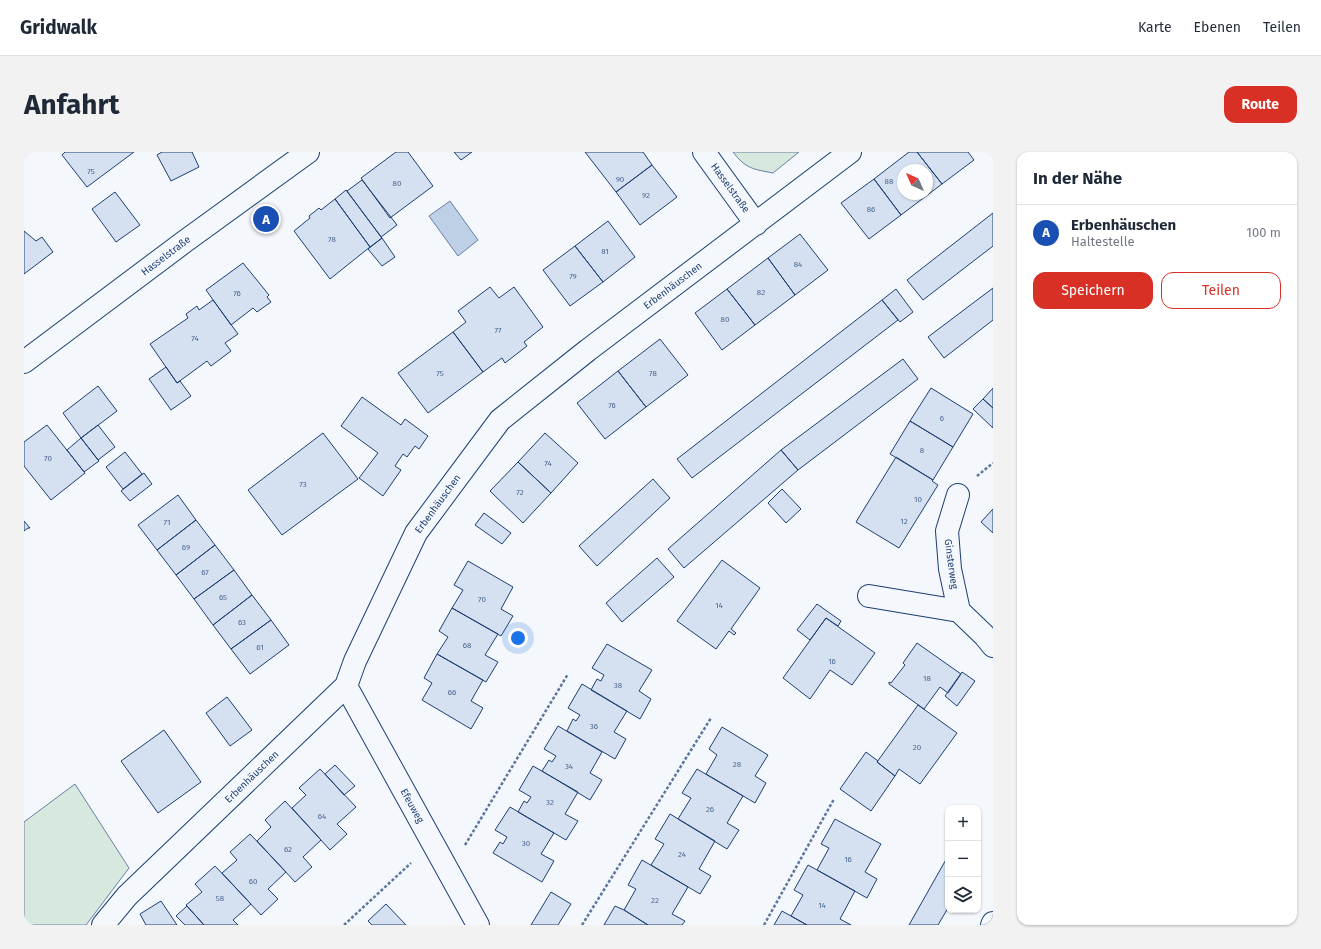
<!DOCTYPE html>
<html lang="de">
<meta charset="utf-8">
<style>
:root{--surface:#fff;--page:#f2f2f3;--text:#1f2937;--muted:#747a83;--line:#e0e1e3;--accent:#d93025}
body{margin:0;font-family:"Fira Sans",sans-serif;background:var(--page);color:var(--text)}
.controls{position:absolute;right:12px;bottom:12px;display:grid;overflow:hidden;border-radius:8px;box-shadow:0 1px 3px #0004}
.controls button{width:36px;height:36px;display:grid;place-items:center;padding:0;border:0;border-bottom:1px solid var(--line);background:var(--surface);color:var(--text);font:20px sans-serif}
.compass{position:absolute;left:873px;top:12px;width:36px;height:36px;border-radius:50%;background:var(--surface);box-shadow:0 1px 3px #0004;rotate:315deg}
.you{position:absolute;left:494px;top:486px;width:14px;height:14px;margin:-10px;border:3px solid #fff;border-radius:50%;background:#1a73e8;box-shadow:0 0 0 6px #1a73e833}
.badge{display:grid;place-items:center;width:26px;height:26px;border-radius:50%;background:var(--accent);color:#fff;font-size:13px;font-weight:700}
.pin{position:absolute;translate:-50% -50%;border:2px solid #fff;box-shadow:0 1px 4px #0006}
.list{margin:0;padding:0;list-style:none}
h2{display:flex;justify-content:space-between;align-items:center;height:52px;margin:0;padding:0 16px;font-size:17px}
h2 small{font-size:13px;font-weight:400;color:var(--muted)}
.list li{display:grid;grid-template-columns:26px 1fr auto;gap:12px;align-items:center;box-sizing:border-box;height:56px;padding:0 16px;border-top:1px solid var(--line)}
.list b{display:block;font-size:15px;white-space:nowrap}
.list p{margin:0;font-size:13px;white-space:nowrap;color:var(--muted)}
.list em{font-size:13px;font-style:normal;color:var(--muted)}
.actions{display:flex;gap:8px;padding:12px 16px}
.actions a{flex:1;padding:9px 0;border:1px solid var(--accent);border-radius:12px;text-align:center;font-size:14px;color:var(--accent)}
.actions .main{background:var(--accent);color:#fff}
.icon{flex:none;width:22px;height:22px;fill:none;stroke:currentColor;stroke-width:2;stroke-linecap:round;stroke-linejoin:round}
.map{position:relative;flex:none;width:969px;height:773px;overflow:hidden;border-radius:12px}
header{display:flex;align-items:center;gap:24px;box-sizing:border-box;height:56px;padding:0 20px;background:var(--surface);border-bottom:1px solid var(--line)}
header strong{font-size:19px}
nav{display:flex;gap:22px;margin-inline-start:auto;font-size:14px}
.intro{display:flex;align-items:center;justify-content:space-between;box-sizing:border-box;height:96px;padding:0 24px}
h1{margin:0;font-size:28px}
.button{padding:10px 18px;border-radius:12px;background:var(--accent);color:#fff;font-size:14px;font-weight:700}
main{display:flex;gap:24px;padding:0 24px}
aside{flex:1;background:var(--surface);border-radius:12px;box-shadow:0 1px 3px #0004}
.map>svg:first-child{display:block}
.green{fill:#d7e8df;stroke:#687fa3}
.water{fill:#bed0e5;stroke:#687fa3}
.building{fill:#d5e0f0;stroke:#1d3f73;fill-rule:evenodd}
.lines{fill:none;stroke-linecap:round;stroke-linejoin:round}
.minor-casing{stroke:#1d3f73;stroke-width:24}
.path{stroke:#5e769c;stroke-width:2.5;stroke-dasharray:3 2;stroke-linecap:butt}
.minor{stroke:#f4f7fb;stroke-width:22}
.labels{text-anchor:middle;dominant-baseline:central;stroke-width:3;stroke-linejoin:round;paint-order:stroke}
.number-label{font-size:8px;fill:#4b6792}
.street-label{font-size:10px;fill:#1d3f73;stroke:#f4f7fb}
</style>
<header>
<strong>Gridwalk</strong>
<nav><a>Karte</a><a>Ebenen</a><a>Teilen</a></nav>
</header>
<div class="intro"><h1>Anfahrt</h1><a class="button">Route</a></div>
<main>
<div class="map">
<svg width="969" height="773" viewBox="0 0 969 773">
<rect width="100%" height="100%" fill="#f4f7fb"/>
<path class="green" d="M 709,0 L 775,0 L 749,21 C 729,17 722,17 709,0 Z
M 51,632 L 105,716 L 62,773 L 0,773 L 0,670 Z"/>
<path class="water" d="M 426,49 L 454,88 L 434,104 L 405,64 Z"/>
<path class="building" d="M 41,0 L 110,0 L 63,35 L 38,3 Z
M 138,0 L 168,0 L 175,15 L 147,29 L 133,3 Z
M 372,0 L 384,0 L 409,34 L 366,66 L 337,26 Z
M 430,0 L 448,0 L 437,8 Z
M 561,0 L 619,0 L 628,13 L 592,40 Z
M 885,0 L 893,0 L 918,32 L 877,63 L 850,27 ZM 879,18 L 903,18 L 903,42 L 879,42 Z
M 893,0 L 944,0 L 950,8 L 918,32 Z
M 628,13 L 653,45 L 616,73 L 592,40 Z
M 850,27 L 877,63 L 845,87 L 817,51 Z
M 338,28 L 373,73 L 357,85 L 323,39 Z
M 322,38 L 358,86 L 346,95 L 311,47 Z
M 91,40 L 116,73 L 92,90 L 68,57 Z
M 311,47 L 346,95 L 306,127 L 270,79 L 286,66 L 285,64 L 295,56 L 297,58 Z
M 969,61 L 969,94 L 899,148 L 883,128 Z
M 584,69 L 611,105 L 579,130 L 551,94 Z
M 0,79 L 12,89 L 18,85 L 29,100 L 0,122 Z
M 776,82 L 804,118 L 771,143 L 744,106 Z
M 358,86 L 371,105 L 358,114 L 344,97 Z
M 551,94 L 579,130 L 546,154 L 519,118 Z
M 744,106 L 771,143 L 731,173 L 703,137 Z
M 219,111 L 245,143 L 243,145 L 247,150 L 233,160 L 229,156 L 207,173 L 182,138 Z
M 466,135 L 475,146 L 490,135 L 519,175 L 500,190 L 503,194 L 481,211 L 478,206 L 459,220 L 429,180 L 442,170 L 434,159 Z
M 969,136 L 969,168 L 920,206 L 904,185 Z
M 703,137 L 731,173 L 698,198 L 671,161 Z
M 872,137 L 889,160 L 876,170 L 858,148 Z
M 189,148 L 214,182 L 201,191 L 207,199 L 187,214 L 183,209 L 153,231 L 126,192 L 164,166 L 162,162 L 173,154 L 175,158 Z
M 858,148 L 874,168 L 668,326 L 653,307 Z
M 429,180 L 459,220 L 404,261 L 374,221 Z
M 636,187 L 664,223 L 622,255 L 594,219 Z
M 879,207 L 894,227 L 774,318 L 757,298 Z
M 142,215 L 153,231 L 156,229 L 167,244 L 147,258 L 125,227 Z
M 594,219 L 622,255 L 581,287 L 553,251 Z
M 74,234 L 93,259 L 57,286 L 39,261 Z
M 907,236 L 949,262 L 929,295 L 886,269 Z
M 969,236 L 969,256 L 959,247 Z
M 338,245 L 377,273 L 381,267 L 404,284 L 395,297 L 391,294 L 383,305 L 379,302 L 371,314 L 377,318 L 359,344 L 335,326 L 354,301 L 317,274 Z
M 959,247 L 969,256 L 969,276 L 949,257 Z
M 886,269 L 929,295 L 909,328 L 866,302 Z
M 23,273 L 61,321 L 27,348 L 0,314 L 0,290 Z
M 74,273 L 91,295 L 74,308 L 57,286 Z
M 299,281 L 334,327 L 258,383 L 224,338 Z
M 521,281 L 554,311 L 527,341 L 494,310 Z
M 57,286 L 75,309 L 60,320 L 43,298 Z
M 757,298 L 774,318 L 660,416 L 644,397 Z
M 101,300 L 118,322 L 99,337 L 82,315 Z
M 872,305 L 909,328 L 908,329 L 914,333 L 875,396 L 832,370 Z
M 494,310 L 527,341 L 499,371 L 466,339 Z
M 120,321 L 128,332 L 106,349 L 97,339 Z
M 629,327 L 646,346 L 573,414 L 555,394 Z
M 758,337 L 777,357 L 762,371 L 744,351 Z
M 154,343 L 172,368 L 133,398 L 114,373 Z
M 969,357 L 969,381 L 957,370 Z
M 460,361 L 487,381 L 478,392 L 451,373 Z
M 172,368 L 191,393 L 152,423 L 133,398 Z
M 0,369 L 6,376 L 4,376 L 0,379 Z
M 191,393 L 210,418 L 170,447 L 152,423 Z
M 633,406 L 650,425 L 598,470 L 582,451 Z
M 698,408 L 736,436 L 707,477 L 712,481 L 710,483 L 705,479 L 692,497 L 653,469 Z
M 444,409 L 489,435 L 477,457 L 489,464 L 477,484 L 428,456 L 439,438 L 430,433 Z
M 210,418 L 228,443 L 189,473 L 170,447 Z
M 228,443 L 247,468 L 207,497 L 189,473 Z
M 793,452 L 817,469 L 814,474 L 802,466 L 786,488 L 773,478 Z
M 428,456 L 474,482 L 461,503 L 474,510 L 462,530 L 413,502 L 424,485 L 415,479 Z
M 802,466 L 851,501 L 828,533 L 806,518 L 786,547 L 759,526 Z
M 247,468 L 265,493 L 226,522 L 207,497 Z
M 893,491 L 937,522 L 924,541 L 916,535 L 900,557 L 865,532 L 865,530 L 867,531 L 881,513 L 879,511 Z
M 583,492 L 628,518 L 615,539 L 627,547 L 616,567 L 567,538 L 573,527 L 577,529 L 580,523 L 568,516 Z
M 413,502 L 459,528 L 447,549 L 459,556 L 447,577 L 398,548 L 408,531 L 400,526 Z
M 938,520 L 951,529 L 933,554 L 921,544 Z
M 558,532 L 603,559 L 590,580 L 602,587 L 591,607 L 543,579 L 549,567 L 552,569 L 556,563 L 544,556 Z
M 203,545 L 228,578 L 206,594 L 182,561 Z
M 894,553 L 933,581 L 896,632 L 875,617 L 871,624 L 853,610 Z
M 534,574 L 578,600 L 566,621 L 578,628 L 566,648 L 518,619 L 525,608 L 528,610 L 532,604 L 520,597 Z
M 698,575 L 744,603 L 731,624 L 742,631 L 731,651 L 682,622 L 693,603 L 685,597 Z
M 140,578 L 177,630 L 134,661 L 97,609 Z
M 842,600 L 854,609 L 853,610 L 871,624 L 847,659 L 816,637 Z
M 311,613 L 331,634 L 320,643 L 301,622 Z
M 509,614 L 554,640 L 541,662 L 554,669 L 542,688 L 494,660 L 500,649 L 503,651 L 507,645 L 495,638 Z
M 296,617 L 332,655 L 313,672 L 323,682 L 306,698 L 268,656 L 282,643 L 275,636 Z
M 673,617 L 719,644 L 703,671 L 715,678 L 703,697 L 654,667 L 667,646 L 658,641 Z
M 261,649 L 297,688 L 279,705 L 288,715 L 271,730 L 233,689 L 247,675 L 241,668 Z
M 486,655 L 530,681 L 517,702 L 530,709 L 518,730 L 469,701 L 476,690 L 479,692 L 483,685 L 471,678 Z
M 646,662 L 691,689 L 675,717 L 687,724 L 676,742 L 627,713 L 640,692 L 631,687 Z
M 811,667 L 857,692 L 841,720 L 853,727 L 843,746 L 793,718 L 805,696 L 797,692 Z
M 226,682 L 262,720 L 244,737 L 254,747 L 237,763 L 198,721 L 213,708 L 206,700 Z
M 924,704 L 924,756 L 914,773 L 885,773 Z
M 618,708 L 664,735 L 648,762 L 661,769 L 658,773 L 624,773 L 600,758 L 612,737 L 604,733 Z
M 784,713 L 831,739 L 816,767 L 827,773 L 783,773 L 767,764 L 779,743 L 770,738 Z
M 191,714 L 227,752 L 209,768 L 214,773 L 180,773 L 162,753 L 178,740 L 171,732 Z
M 527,740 L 547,752 L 534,773 L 507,773 Z
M 137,749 L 153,773 L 122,773 L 116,762 Z
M 362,752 L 382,773 L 348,773 L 344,769 Z
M 163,754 L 180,773 L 161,773 L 152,764 Z
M 591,754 L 600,758 L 624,773 L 580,773 Z
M 758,759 L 767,764 L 783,773 L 750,773 Z"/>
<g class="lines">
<defs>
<path id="minor" d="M 680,0 L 732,72
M 0,210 L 160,90 L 284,0
M 934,343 L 923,379 L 926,417 L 935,459
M 845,444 L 935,459 L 960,483 L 969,494
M 322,534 L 454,773
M 79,773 L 103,744 L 322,534 L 331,509 L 392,381 L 476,268 L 564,198 L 826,0
M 968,773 L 969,771"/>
</defs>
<use href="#minor" class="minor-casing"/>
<path class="path" d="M 953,324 L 969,311
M 441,693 L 544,522
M 320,773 L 387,711
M 558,773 L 687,566
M 740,773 L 810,647"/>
<use href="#minor" class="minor"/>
</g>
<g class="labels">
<g class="number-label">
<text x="67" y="19">75</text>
<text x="596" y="27">90</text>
<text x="865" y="29">88</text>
<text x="373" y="31">80</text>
<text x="622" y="43">92</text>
<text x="847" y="57">86</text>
<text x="308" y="87">78</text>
<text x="581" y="99">81</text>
<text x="774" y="112">84</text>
<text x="549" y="124">79</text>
<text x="737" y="140">82</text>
<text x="213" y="141">76</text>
<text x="701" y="167">80</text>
<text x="474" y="178">77</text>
<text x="171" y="186">74</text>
<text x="416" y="221">75</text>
<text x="629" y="221">78</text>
<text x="588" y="253">76</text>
<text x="918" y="266">6</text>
<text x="898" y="298">8</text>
<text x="24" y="306">70</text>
<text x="524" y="311">74</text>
<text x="279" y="332">73</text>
<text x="496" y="340">72</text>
<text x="894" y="347">10</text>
<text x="880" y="369">12</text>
<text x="143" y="370">71</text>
<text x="162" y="395">69</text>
<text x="181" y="420">67</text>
<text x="199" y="445">65</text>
<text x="458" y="447">70</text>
<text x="695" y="453">14</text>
<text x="218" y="470">63</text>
<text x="443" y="493">68</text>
<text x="236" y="495">61</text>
<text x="808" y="509">16</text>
<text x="903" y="526">18</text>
<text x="594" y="533">38</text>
<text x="428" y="540">66</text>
<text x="570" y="574">36</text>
<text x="893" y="595">20</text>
<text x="713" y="612">28</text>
<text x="545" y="614">34</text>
<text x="526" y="650">32</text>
<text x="686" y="657">26</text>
<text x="298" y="664">64</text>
<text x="502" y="691">30</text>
<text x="264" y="697">62</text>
<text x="658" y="702">24</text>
<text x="824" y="707">16</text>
<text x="229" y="729">60</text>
<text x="196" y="746">58</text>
<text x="631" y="748">22</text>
<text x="798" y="753">14</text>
</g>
<g class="street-label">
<text transform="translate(706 36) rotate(54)">Hasselstraße</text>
<text transform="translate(142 104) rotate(-37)">Hasselstraße</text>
<text transform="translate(649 134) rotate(-37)">Erbenhäuschen</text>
<text transform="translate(414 352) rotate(-54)">Erbenhäuschen</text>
<text transform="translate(927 412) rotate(82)">Ginsterweg</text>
<text transform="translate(228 625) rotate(-44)">Erbenhäuschen</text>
<text transform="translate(388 654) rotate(61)">Efeuweg</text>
</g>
</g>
</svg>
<div class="controls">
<button>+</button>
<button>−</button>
<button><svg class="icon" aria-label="layers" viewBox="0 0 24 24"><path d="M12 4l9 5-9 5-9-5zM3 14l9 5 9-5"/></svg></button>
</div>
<svg class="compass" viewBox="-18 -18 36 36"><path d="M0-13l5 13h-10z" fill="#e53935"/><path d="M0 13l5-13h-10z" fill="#747a83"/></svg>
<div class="you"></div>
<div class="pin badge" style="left:242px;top:67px;background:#1a4fb4">A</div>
</div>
<aside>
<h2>In der Nähe<small></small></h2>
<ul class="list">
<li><span class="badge" style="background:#1a4fb4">A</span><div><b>Erbenhäuschen</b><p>Haltestelle</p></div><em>100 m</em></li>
</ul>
<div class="actions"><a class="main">Speichern</a><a>Teilen</a></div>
</aside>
</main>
